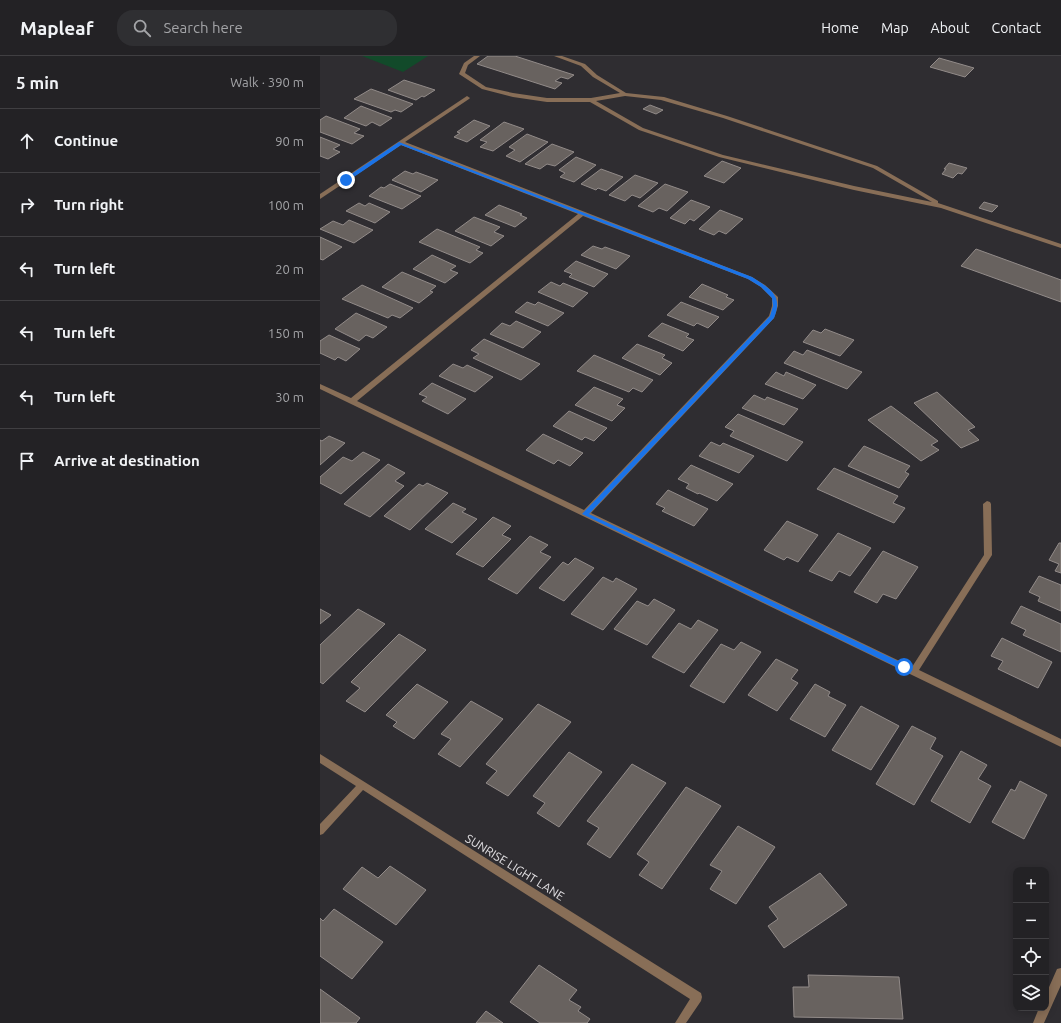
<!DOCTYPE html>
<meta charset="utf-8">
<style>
:root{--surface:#232225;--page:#2f2f32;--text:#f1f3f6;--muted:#a3a4a7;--line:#403f42}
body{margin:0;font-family:Ubuntu,sans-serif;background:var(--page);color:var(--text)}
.controls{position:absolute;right:12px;bottom:12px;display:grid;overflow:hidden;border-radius:8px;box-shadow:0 2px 10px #0003}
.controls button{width:36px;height:36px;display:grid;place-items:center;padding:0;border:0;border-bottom:1px solid var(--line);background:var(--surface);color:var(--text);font:20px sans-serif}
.stop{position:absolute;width:12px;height:12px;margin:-9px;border:3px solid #1a73e8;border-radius:50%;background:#fff}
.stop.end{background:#1a73e8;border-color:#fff;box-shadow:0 1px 4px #0008}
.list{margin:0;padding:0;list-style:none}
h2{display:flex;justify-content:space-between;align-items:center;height:52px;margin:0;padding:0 16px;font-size:17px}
h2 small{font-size:13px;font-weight:400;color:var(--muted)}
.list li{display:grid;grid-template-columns:26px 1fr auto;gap:12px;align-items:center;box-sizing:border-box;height:64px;padding:0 16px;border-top:1px solid var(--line)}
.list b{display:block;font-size:15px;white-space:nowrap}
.list em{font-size:13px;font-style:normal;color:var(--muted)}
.icon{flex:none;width:22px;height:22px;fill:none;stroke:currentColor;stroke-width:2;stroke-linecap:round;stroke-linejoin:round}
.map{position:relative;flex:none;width:741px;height:967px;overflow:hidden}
header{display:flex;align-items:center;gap:24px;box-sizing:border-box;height:56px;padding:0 20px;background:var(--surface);border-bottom:1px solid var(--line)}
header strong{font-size:19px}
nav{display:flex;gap:22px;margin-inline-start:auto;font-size:14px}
.search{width:280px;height:36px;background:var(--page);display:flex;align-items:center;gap:10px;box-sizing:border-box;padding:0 14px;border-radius:16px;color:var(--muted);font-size:15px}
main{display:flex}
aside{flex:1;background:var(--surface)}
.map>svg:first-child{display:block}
.green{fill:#124a2a}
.building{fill:#68625f;stroke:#928b89}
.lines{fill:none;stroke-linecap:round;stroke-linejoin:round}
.service{fill:#886e57;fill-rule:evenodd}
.minor{fill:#886e57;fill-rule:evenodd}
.route{fill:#1a73e8}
.labels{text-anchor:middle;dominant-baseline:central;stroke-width:3;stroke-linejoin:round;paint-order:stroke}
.near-street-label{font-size:12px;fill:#e1dfe2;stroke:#2f2d31}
</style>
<header>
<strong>Mapleaf</strong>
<div class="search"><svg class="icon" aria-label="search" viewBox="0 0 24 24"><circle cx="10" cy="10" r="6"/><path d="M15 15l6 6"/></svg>Search here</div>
<nav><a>Home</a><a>Map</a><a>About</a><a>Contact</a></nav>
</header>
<main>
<aside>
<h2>5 min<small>Walk · 390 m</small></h2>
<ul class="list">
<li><svg class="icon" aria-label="ahead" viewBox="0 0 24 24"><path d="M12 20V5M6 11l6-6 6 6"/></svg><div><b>Continue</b></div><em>90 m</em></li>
<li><svg class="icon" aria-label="right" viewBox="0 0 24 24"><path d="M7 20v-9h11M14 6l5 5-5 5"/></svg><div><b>Turn right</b></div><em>100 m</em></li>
<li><svg class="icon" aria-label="left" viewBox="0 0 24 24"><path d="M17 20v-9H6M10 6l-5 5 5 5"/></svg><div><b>Turn left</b></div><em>20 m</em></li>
<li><svg class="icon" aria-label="left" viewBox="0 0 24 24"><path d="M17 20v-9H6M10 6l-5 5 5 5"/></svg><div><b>Turn left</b></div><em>150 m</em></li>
<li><svg class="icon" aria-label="left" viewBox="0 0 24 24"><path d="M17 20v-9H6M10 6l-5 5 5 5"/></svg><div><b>Turn left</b></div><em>30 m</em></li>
<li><svg class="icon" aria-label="arrive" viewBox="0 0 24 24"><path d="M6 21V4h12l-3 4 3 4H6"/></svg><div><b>Arrive at destination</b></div></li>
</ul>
</aside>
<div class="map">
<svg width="741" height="967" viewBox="0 0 741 967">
<rect width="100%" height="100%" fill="#2f2d31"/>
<path class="green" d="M 42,0 L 108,0 L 83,16 Z"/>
<path class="building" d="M 168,0 L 195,0 L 254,19 L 248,23 L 241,21 L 235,25 L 242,27 L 235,33 L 157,8 Z
M 619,2 L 654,12 L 645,21 L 610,11 Z
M 84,24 L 115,34 L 104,41 L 102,40 L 96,44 L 68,34 Z
M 51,33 L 93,48 L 81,56 L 75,54 L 71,56 L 34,43 Z
M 330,49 L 343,54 L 336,58 L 323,53 Z
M 41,50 L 72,62 L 60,70 L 52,66 L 46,70 L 24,62 Z
M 6,60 L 40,73 L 34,77 L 44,80 L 32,88 L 0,76 L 0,64 Z
M 154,64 L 170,70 L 147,86 L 134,81 L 140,77 L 137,76 Z
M 184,66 L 204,73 L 173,95 L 160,91 L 167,86 L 160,84 Z
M 207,78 L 228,86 L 200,106 L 186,100 L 195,94 L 189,91 Z
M 0,81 L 20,89 L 13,93 L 20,96 L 8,103 L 0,100 Z
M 232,88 L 254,96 L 235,110 L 227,108 L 220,113 L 205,108 Z
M 256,101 L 276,109 L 254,126 L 240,121 L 245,117 L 239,114 Z
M 402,105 L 421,112 L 404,127 L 384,120 Z
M 629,107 L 647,112 L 642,118 L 638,117 L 633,122 L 622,118 L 626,113 L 624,113 Z
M 281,113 L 303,121 L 286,135 L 278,132 L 276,134 L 261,128 Z
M 85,115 L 93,118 L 96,116 L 118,124 L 101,136 L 72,124 Z
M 315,119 L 338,127 L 320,142 L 312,139 L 305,145 L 289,139 Z
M 70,128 L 101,140 L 82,153 L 49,140 L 61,131 L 64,132 Z
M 345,128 L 368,136 L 347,155 L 339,152 L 333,156 L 318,150 Z
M 371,144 L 390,151 L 374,165 L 370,163 L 365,168 L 350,162 Z
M 664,146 L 678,150 L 672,156 L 659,152 Z
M 39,147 L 45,150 L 49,147 L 70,156 L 55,167 L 26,155 Z
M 179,149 L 202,158 L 200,159 L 207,162 L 195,171 L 165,159 Z
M 400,154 L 423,163 L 406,178 L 399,175 L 394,179 L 379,173 Z
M 154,161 L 180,171 L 174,176 L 184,180 L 171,190 L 135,175 Z
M 29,164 L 53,174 L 34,187 L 0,173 L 13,165 L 23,169 Z
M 117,173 L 160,191 L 156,194 L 163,197 L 150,207 L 99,186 Z
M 0,181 L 22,191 L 3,204 L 0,203 Z
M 273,190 L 282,193 L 285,191 L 310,200 L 296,213 L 261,199 Z
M 656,193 L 741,224 L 741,246 L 641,210 Z
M 112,199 L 136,210 L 130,214 L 138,217 L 125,227 L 93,213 Z
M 256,205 L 288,218 L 274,231 L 249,221 L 252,218 L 244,215 Z
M 82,216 L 116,230 L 110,235 L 113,236 L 99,247 L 62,231 Z
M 231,226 L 240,230 L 243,227 L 268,237 L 253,251 L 218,236 Z
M 382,228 L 408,239 L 406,241 L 414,244 L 403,254 L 369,241 Z
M 42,229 L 93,252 L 80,262 L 72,259 L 68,262 L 22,243 Z
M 207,246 L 215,249 L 218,246 L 244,257 L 228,270 L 195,256 Z
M 361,246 L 399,261 L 388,272 L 377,267 L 374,270 L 347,259 Z
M 36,257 L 67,271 L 53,282 L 46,279 L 39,285 L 15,273 Z
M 196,265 L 221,276 L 203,292 L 170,278 L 182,267 L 190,270 Z
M 342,267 L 369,278 L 366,281 L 374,284 L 363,295 L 328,280 Z
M 505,273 L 534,284 L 520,300 L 483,286 L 493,274 L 501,277 Z
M 9,279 L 40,293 L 26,305 L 18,301 L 15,304 L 0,297 L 0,285 Z
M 164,283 L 220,308 L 201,324 L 153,302 L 159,298 L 151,294 Z
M 317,288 L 345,299 L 342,302 L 352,307 L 340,319 L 302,302 Z
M 487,294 L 542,316 L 527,333 L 464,307 L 474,295 L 483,299 Z
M 274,299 L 333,324 L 322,336 L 313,332 L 309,336 L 257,315 Z
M 133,308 L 143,312 L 147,309 L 173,321 L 155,336 L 119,320 Z
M 456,316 L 464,320 L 466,316 L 496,329 L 483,343 L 445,328 Z
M 112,327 L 146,343 L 128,358 L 102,345 L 107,341 L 99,338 Z
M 274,331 L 303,343 L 297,349 L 305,352 L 292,365 L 255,349 Z
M 617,336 L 655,371 L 648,374 L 659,384 L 641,392 L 594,347 Z
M 434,339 L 445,344 L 447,341 L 478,353 L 464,369 L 422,352 Z
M 571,350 L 618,385 L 611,389 L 619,394 L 601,405 L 548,364 Z
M 249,355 L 287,372 L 274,385 L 265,381 L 262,384 L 233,370 Z
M 418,358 L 483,386 L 467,405 L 410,380 L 414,375 L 405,371 Z
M 223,378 L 263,397 L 250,410 L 238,404 L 234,408 L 206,394 Z
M 9,380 L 25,387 L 0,409 L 0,384 L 2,385 Z
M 391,386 L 400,390 L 403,387 L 434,400 L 419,417 L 379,400 Z
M 544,390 L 590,410 L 585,416 L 589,418 L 579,432 L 528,410 Z
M 43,396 L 60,404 L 21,438 L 0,427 L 0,421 L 23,401 L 32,405 Z
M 68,408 L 85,417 L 75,425 L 84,430 L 50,461 L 24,448 Z
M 371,409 L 413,428 L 397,445 L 379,437 L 378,438 L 366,432 L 369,428 L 358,423 Z
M 514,412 L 578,440 L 573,447 L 585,452 L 574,467 L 497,433 Z
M 107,427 L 128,437 L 90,474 L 64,460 L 99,428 L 103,430 Z
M 348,434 L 388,453 L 374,470 L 342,455 L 345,452 L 336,448 Z
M 133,447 L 146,453 L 142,456 L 157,463 L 132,487 L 105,473 Z
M 173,461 L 191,470 L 182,479 L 191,483 L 163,511 L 136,498 Z
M 467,465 L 498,479 L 478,506 L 467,501 L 464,504 L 444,494 Z
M 518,477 L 551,492 L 530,520 L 519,515 L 512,525 L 489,515 Z
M 210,480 L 228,489 L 220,496 L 231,501 L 197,538 L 168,523 Z
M 739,487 L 741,487 L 741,517 L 735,515 L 739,508 L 729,504 Z
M 563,495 L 598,511 L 576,543 L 563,538 L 557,547 L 534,536 Z
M 255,502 L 274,512 L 244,545 L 219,532 L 243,506 L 248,509 Z
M 719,520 L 741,529 L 741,555 L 718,545 L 720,541 L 709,536 Z
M 283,521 L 293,526 L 296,522 L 317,533 L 283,574 L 251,558 Z
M 334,543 L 355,554 L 327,589 L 294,573 L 317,545 L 328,550 Z
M 701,550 L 741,568 L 741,596 L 703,579 L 706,574 L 691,567 Z
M 0,553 L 11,559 L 0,568 Z
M 38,553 L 65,568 L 3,628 L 0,626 L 0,589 Z
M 378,564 L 398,574 L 364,617 L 332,601 L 359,567 L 371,573 Z
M 79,578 L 106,594 L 45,656 L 26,645 L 40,632 L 31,626 Z
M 682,582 L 732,606 L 718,632 L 678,613 L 683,605 L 671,600 Z
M 421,586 L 441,596 L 404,647 L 370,630 L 401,588 L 414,594 Z
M 456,603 L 478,614 L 471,623 L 478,627 L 457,655 L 428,639 Z
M 97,628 L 128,646 L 94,683 L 73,670 L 77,666 L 66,659 Z
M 495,628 L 510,636 L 508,640 L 526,649 L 505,681 L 470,663 Z
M 151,645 L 183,663 L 140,711 L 118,698 L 131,683 L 121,678 Z
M 218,648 L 251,666 L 188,740 L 166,727 L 177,715 L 166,708 Z
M 541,650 L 579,670 L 551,714 L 512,694 Z
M 592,670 L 616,682 L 610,693 L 623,700 L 594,749 L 556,728 Z
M 641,695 L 667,709 L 658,723 L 671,730 L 650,767 L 611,745 Z
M 249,696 L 282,716 L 239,771 L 217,757 L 225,747 L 213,740 Z
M 312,708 L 346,727 L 290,802 L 267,788 L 279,772 L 267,765 Z
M 700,725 L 727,739 L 704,783 L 672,766 L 691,733 L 695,735 Z
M 366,731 L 401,750 L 342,833 L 319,819 L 329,806 L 317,798 Z
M 418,770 L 455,791 L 416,848 L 390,833 L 402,815 L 390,809 Z
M 70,810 L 106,834 L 76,869 L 23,833 L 42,811 L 58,822 Z
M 500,817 L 527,849 L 464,892 L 448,870 L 458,863 L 449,851 Z
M 14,853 L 63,886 L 32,923 L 0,900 L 0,862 L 3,865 Z
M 219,909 L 257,934 L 249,944 L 261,951 L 258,955 L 270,963 L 267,967 L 220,967 L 190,946 Z
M 488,919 L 579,921 L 583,963 L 474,961 L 473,931 L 489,931 Z
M 0,933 L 40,962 L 36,967 L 0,967 Z
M 166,955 L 183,967 L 156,967 Z"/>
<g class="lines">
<path class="service" d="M 154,0 L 160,0 L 148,9 L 145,17 L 166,31 L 193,37 L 227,42 L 271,42 L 300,37 L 273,21 L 261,10 L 234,0 L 242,0 L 265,8 L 277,19 L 306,37 L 344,41 L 407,60 L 557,110 L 618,145 L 618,147 L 741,188 L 741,192 L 621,152 L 534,134 L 399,101 L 319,74 L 270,46 L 227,46 L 193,41 L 162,33 L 139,18 L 144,7 ZM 305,40 L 341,44 L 403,62 L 553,112 L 612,146 L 534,130 L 403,99 L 323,72 L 276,45 Z"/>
<path class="minor" d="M 147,40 L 150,42 L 149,43 L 85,86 L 432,221 L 445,229 L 458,241 L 458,250 L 454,262 L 271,457 L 592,611 L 664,499 L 663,448 L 667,445 L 670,446 L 671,448 L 672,499 L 599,614 L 741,683 L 741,691 L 0,333 L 0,328 L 31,342 L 258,158 L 81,89 L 0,143 L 0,138 ZM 263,160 L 428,223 L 441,231 L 452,242 L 452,250 L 449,260 L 264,454 L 37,345 Z
M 0,698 L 381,937 L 382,941 L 381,945 L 366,967 L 355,967 L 370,943 L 43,734 L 3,778 L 0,779 L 0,768 L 36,730 L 0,707 Z
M 741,912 L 741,929 L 724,967 L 713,967 L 719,952 L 726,952 L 726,938 L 737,913 Z"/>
</g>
<path class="route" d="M 79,86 L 432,221 C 449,232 464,239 454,262 L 269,458 L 586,609 L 586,613 L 581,613 L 262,458 L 450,260 L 453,250 L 452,242 L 441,231 L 428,223 L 81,89 L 28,125 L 24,125 L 24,123 Z"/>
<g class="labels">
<g class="near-street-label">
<text transform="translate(195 811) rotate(32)">SUNRISE LIGHT LANE</text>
</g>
</g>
</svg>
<div class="controls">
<button>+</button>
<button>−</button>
<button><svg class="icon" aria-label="locate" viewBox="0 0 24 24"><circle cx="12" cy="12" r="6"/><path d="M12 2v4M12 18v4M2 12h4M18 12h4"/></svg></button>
<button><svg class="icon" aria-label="layers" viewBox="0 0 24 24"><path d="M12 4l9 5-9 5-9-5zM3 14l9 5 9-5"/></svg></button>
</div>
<div class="stop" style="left:584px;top:611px"></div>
<div class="stop end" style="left:26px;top:124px"></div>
</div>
</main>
